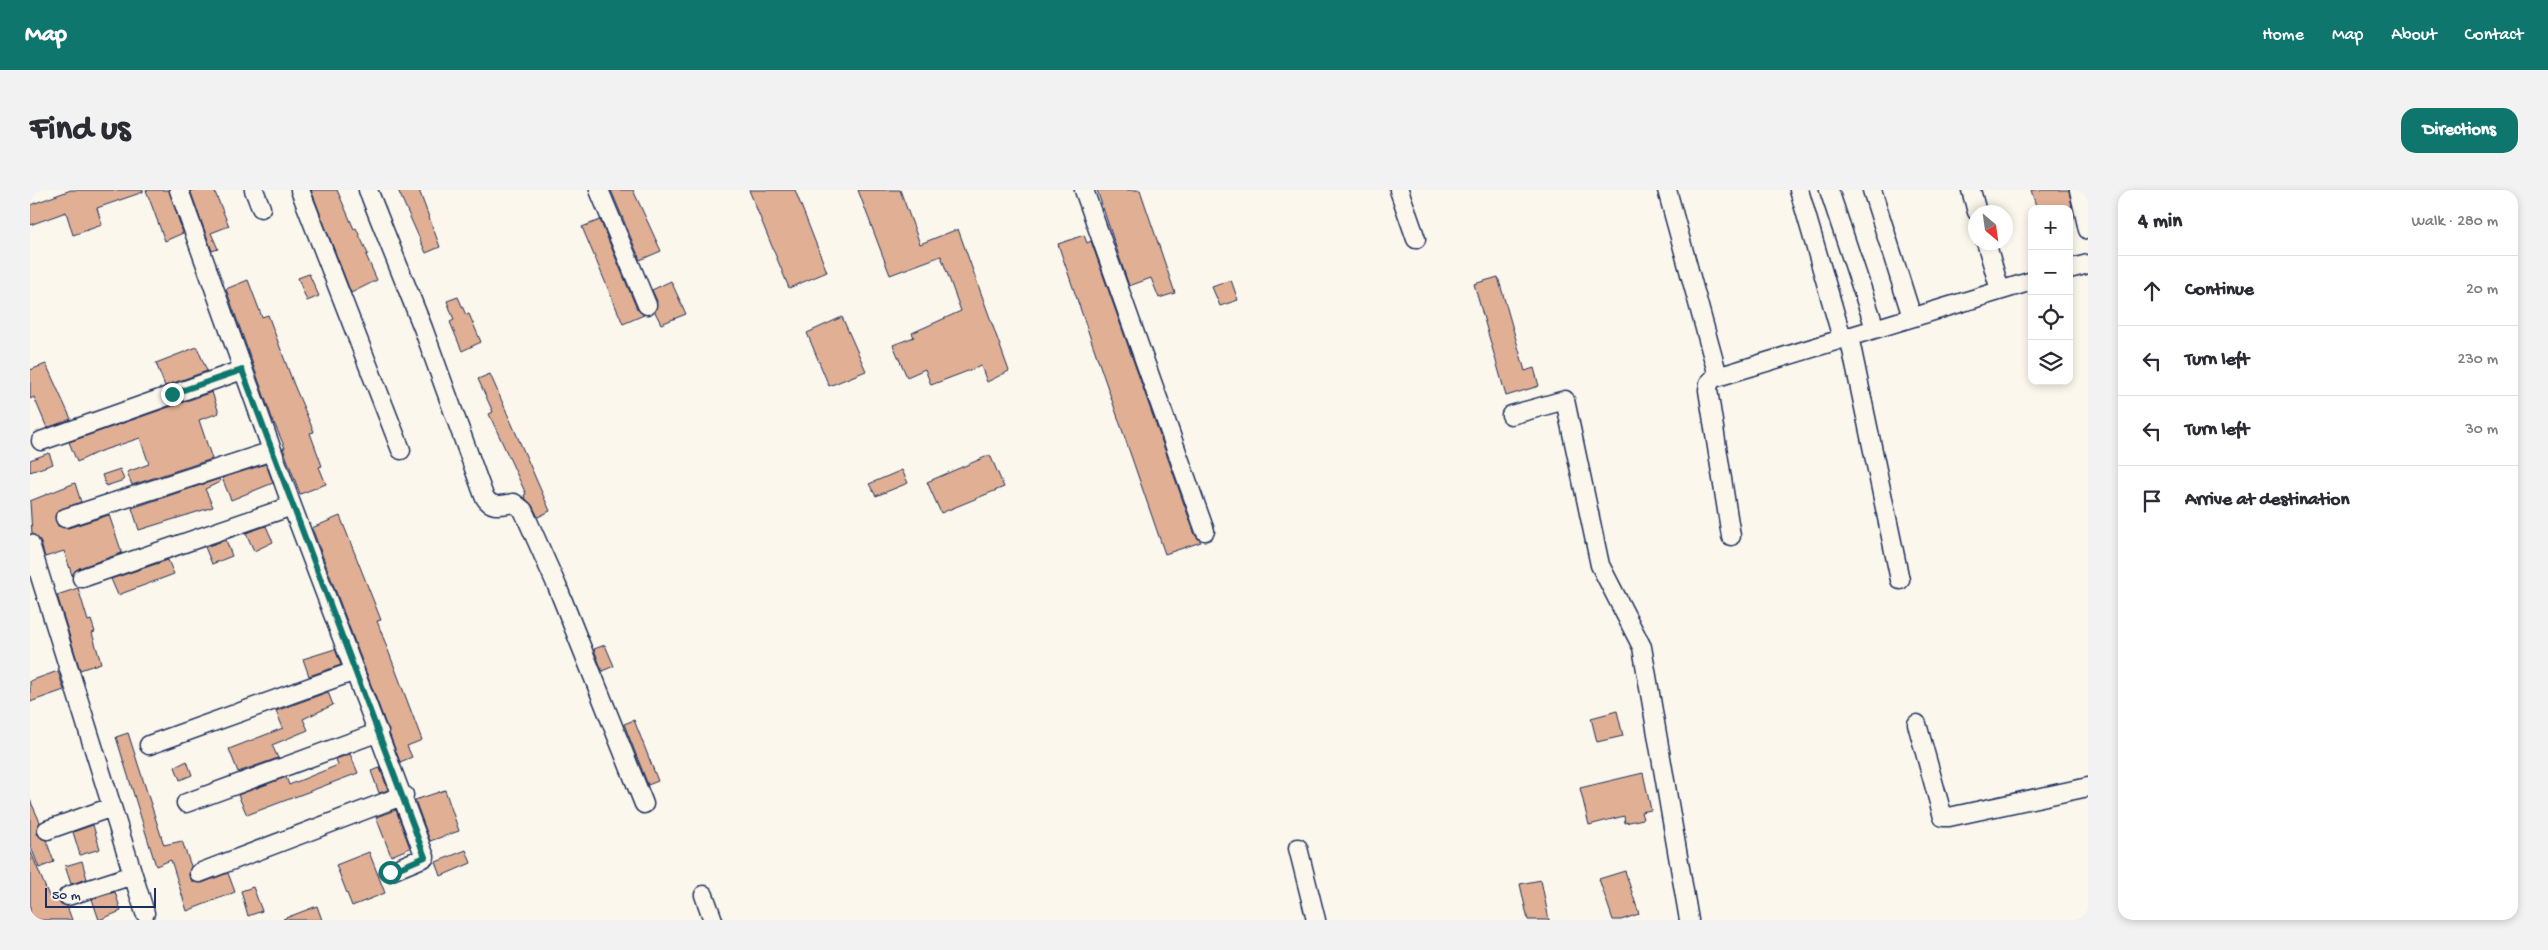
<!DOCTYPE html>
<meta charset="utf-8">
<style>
:root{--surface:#fff;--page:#f2f2f3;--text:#2b2b33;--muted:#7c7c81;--line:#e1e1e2;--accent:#0f766e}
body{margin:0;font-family:"Gochi Hand",sans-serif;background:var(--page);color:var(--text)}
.controls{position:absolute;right:15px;top:15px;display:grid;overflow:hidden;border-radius:10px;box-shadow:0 2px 8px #0003}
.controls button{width:45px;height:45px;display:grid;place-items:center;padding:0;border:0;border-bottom:1px solid var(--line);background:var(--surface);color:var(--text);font:25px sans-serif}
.compass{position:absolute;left:1938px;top:15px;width:45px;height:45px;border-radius:50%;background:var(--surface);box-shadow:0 2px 8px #0003;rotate:151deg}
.scale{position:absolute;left:15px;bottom:12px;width:111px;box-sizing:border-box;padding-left:5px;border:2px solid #1b2f5e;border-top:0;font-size:14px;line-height:18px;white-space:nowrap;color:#1b2f5e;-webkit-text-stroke:4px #fbf7ec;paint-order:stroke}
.stop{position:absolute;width:15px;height:15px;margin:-11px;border:4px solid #0f766e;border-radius:50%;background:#fff}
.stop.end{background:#0f766e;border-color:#fff;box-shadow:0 1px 5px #0008}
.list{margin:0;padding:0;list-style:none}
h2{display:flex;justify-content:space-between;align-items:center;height:65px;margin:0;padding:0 20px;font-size:21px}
h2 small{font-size:16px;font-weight:400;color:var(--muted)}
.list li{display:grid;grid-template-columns:32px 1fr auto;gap:15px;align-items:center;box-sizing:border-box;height:70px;padding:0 20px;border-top:1px solid var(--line)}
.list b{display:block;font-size:19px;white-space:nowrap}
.list em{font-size:16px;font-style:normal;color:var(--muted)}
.icon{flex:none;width:28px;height:28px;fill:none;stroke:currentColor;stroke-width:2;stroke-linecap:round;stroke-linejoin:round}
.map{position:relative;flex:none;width:2058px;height:730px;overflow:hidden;border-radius:15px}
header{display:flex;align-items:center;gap:30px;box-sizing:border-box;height:70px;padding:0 25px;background:var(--accent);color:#fff}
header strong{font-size:24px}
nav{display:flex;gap:28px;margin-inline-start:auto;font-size:18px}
.intro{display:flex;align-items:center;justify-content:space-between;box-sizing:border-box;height:120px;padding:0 30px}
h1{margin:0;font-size:35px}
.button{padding:12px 22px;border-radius:15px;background:var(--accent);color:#fff;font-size:18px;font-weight:700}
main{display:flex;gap:30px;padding:0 30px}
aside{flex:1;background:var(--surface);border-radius:15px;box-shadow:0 2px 8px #0003}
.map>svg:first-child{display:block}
.building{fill:#e1af93;stroke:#1b2f5e}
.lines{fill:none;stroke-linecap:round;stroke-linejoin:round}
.minor-casing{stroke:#1b2f5e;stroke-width:21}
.minor{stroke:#fbf7ec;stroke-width:18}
.route{stroke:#0f766e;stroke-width:6}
</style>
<header>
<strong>Map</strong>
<nav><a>Home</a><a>Map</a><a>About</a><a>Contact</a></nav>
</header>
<div class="intro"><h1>Find us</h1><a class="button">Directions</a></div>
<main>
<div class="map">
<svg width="2058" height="730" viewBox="0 0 2058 730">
<rect width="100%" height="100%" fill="#fbf7ec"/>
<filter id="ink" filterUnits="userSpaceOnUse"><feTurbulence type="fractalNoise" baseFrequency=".02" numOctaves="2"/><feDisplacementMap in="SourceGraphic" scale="10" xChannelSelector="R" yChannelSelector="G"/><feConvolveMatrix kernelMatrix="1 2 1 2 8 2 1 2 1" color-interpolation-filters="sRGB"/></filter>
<g filter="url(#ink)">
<path class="building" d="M 41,0 L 113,0 L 113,2 L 67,18 L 72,35 L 43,45 L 36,22 L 0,35 L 0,15 Z
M 116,0 L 139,0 L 153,43 L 135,51 Z
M 160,0 L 184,0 L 199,36 L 181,43 L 188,59 L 182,61 Z
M 281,0 L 307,0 L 324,39 L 326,38 L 338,64 L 336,65 L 347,90 L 321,103 Z
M 368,0 L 389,0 L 410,57 L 396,63 Z
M 581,0 L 603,0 L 631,61 L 610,70 Z
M 719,0 L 765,0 L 797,82 L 759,98 Z
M 828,0 L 870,0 L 890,54 L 928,39 L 979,181 L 957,192 L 951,176 L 901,195 L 895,179 L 877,187 L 863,155 L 884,147 L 882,143 L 931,121 L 911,66 L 860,85 Z
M 1067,0 L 1110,0 L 1145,103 L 1129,108 L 1121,88 L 1099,96 Z
M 2001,0 L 2039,0 L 2042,17 L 2007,19 Z
M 570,30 L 607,119 L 614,125 L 593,134 L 552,37 Z
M 1054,45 L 1057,53 L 1061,51 L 1165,345 L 1171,352 L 1135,364 L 1028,54 Z
M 279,84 L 289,106 L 277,111 L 268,88 Z
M 1468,87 L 1495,181 L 1504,178 L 1509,196 L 1476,206 L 1444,94 Z
M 218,90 L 232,127 L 238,125 L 264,195 L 284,242 L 280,243 L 292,276 L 289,277 L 296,294 L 270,304 L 253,258 L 255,258 L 242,228 L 196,99 Z
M 1201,90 L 1208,110 L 1190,116 L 1182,97 Z
M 641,91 L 656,124 L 631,134 L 625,122 L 627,111 L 622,100 Z
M 428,107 L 436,125 L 439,124 L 451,152 L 432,161 L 420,132 L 424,130 L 417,111 Z
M 812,127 L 836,181 L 799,196 L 777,143 Z
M 167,157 L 177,181 L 135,196 L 126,173 Z
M 16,174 L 41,229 L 17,238 L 4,207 L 0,209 L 0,180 Z
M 460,184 L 520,321 L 508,327 L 502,315 L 495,308 L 494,305 L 496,304 L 459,224 L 463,222 L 448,189 Z
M 182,202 L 189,223 L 169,230 L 182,269 L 102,295 L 97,282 L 119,274 L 110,248 L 68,262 L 47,272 L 39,252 Z
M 19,263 L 23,274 L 0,282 L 0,270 Z
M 960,265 L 974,297 L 911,323 L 897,292 Z
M 236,274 L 243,293 L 201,310 L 192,288 Z
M 90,279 L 94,290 L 76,296 L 72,285 Z
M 872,280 L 878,293 L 846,306 L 839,294 Z
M 189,289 L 190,292 L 175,299 L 183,317 L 109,340 L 102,318 Z
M 45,293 L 51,312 L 27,321 L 25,326 L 28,336 L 38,338 L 79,325 L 92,363 L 49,378 L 42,385 L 34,361 L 15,367 L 10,350 L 2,344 L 0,311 Z
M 310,326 L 351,430 L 347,431 L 392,550 L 377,556 L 382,567 L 370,572 L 282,338 Z
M 236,336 L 243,352 L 224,361 L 216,343 Z
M 196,350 L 202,366 L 182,374 L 175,357 Z
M 138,370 L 144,384 L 88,405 L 81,389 Z
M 48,398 L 58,431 L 61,430 L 65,442 L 62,443 L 71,473 L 50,480 L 27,405 Z
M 575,455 L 584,476 L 572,481 L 564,459 Z
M 305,459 L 311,475 L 279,486 L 273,469 Z
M 28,481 L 34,500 L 0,512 L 0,491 Z
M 298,502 L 303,515 L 273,529 L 278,540 L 242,555 L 248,568 L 208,582 L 199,559 L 253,538 L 246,521 Z
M 1587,521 L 1593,546 L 1567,552 L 1561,528 Z
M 604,530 L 628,591 L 618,595 L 594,534 Z
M 98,543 L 134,655 L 152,651 L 161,676 L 159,686 L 163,692 L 172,693 L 198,683 L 205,702 L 157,721 L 141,670 L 126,676 L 86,547 Z
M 320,564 L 328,583 L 217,625 L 208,605 L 256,587 L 259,595 L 308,575 L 306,569 Z
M 157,571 L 162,585 L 150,590 L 145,577 Z
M 350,578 L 358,600 L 349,603 L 341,581 Z
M 1613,583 L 1621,620 L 1611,622 L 1613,629 L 1595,633 L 1594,626 L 1559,635 L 1550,598 Z
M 415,600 L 429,641 L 400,651 L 385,610 Z
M 0,610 L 10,632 L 7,638 L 7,644 L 16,650 L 24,672 L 9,678 L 0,654 Z
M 366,620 L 380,658 L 361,666 L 346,627 Z
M 63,635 L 70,659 L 50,665 L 43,642 Z
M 0,660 L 21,711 L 28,709 L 31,714 L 37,716 L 42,730 L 0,730 Z
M 436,660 L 441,673 L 411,686 L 406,672 Z
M 339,662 L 355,703 L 322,716 L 306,675 Z
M 52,671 L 57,689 L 41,694 L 35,676 Z
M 1595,681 L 1609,724 L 1591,730 L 1583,730 L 1569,689 Z
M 1511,690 L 1519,730 L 1498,730 L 1490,694 Z
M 223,697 L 232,721 L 218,726 L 211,701 Z
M 85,702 L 91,721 L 69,730 L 62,709 Z
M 287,716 L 292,730 L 254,730 L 253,729 Z"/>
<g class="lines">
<defs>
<path id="minor" d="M 149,0 L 262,316 L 395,667 L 359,682
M 224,0 L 231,18
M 270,0 L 371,260
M 338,0 L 393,138 L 454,306 C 461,319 471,315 484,313 L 493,320 L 527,396 L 614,614
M 569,0 L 617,115
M 1054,0 L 1175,341
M 1369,0 L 1386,49
M 1637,0 L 1688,186
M 1769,0 L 1812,148
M 1799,0 L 1845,138
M 1842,0 L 1882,127
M 1941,0 L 1947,22
M 2049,0 L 2058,40
M 1956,52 L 1970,100
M 2039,79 L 2058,74
M 1819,146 L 1870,390
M 1481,225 L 1535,210 L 1570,375 L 1612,457 L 1659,730
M 11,251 L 212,180
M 35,328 L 242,261
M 1701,346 L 1678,200 L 1679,193 L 1684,188 L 2002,91
M 0,354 L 115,723
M 52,388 L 262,316
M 1887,534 L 1913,627 L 1919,627 L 2058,597
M 119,555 L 325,481
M 156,613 L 349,542
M 17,640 L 82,617
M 1268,658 L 1286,730
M 169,683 L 374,605
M 674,705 L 683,730
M 38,706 L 103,685"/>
</defs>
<use href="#minor" class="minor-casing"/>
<use href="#minor" class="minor"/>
</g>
</g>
<g class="lines" filter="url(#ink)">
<path class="route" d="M 142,204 L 212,180 L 395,667 L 360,682"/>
</g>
</svg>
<div class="controls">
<button>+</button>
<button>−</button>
<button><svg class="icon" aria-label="locate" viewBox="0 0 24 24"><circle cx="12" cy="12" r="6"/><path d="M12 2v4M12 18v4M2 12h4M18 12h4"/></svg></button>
<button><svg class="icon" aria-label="layers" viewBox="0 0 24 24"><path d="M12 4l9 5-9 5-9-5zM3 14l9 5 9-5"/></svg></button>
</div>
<svg class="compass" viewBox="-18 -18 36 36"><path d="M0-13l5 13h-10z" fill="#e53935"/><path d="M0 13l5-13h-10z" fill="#7c7c81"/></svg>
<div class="scale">50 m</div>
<div class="stop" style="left:360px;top:682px"></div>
<div class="stop end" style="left:142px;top:204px"></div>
</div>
<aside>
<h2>4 min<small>Walk · 280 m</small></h2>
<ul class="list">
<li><svg class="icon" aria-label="ahead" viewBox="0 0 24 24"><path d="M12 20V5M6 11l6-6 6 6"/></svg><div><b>Continue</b></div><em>20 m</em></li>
<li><svg class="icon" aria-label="left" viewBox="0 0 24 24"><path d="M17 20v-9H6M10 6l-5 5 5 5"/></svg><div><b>Turn left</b></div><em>230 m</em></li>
<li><svg class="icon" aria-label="left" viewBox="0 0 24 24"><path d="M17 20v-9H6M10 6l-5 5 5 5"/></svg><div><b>Turn left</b></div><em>30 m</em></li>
<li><svg class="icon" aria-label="arrive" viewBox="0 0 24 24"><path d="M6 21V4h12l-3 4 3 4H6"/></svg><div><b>Arrive at destination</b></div></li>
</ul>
</aside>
</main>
